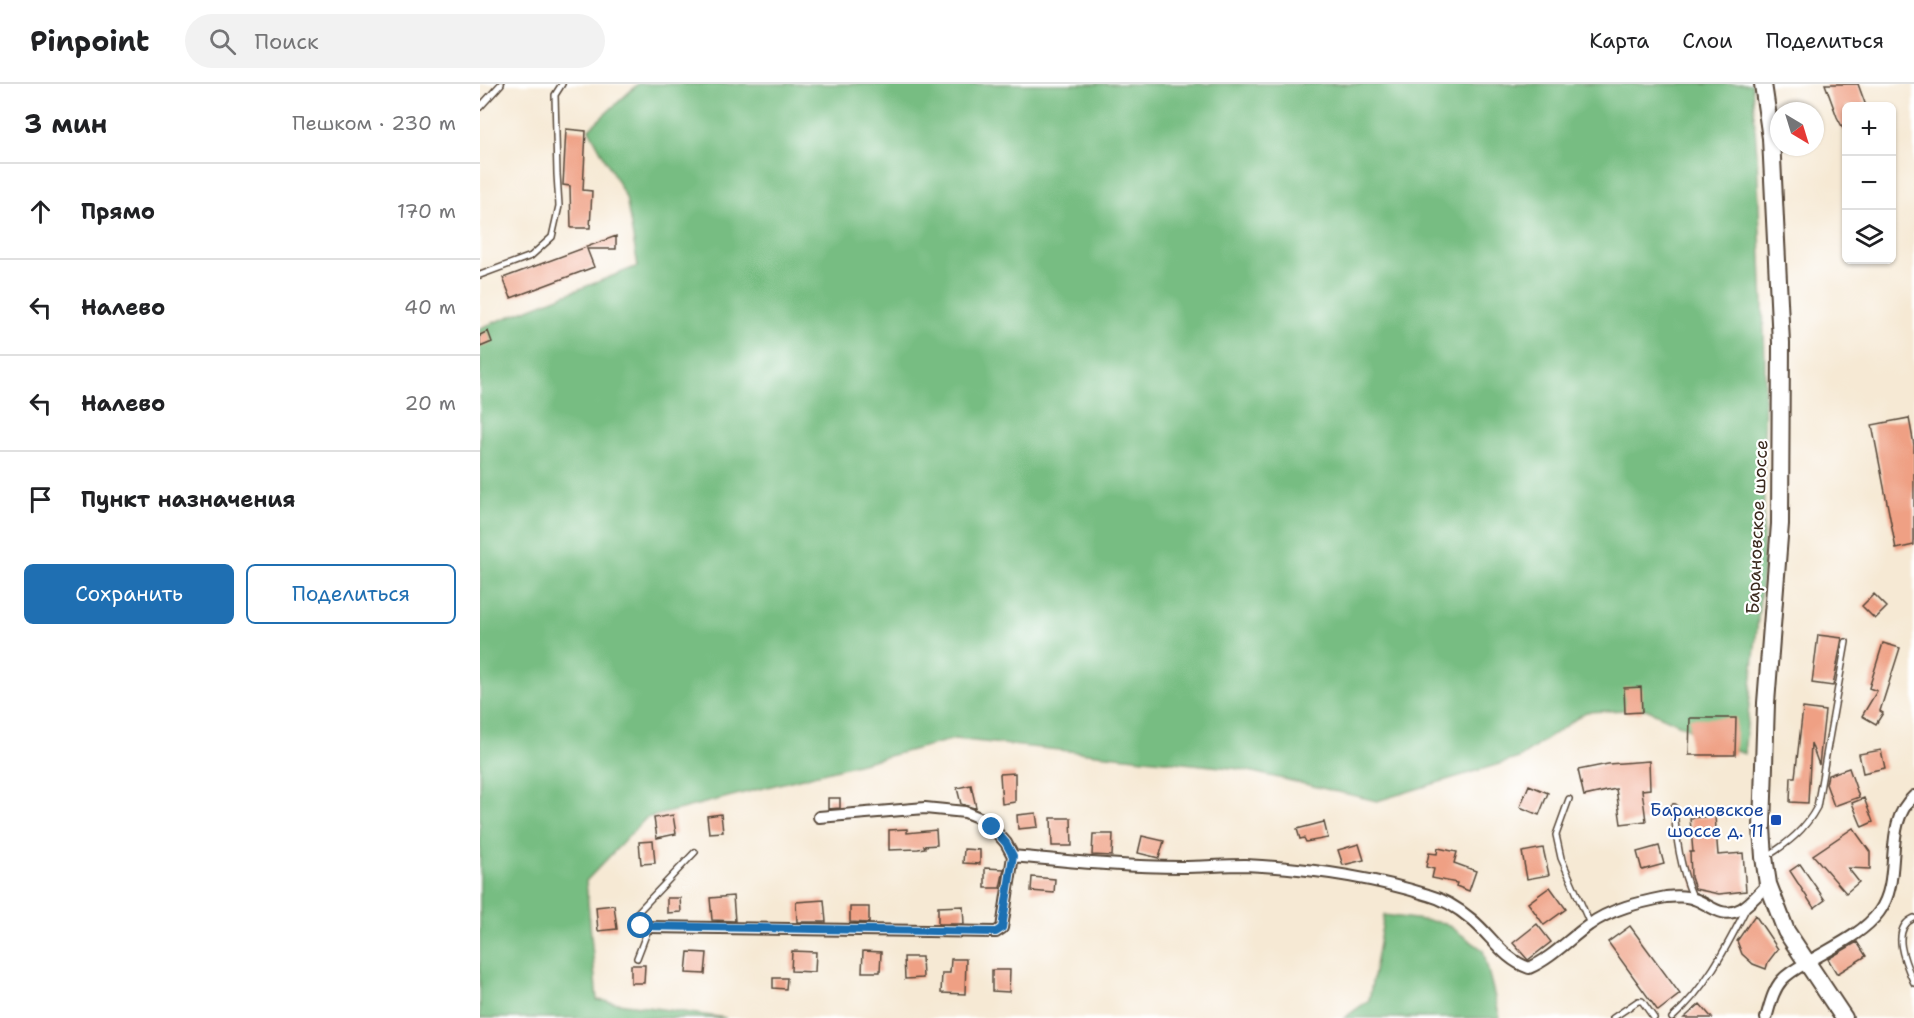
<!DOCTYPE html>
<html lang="ru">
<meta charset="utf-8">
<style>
:root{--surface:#fff;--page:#f2f2f2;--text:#202124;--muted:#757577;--line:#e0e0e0;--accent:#1f6fb2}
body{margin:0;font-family:"Shantell Sans",sans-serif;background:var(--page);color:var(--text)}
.controls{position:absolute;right:18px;top:18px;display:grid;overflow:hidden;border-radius:9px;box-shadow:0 2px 4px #0004}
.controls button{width:54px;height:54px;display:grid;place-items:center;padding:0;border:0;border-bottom:2px solid var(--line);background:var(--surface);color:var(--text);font:30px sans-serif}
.compass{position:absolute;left:1290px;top:18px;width:54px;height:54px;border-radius:50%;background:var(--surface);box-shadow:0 2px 4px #0004;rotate:142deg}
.stop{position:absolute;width:18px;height:18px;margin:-14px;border:4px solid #1f6fb2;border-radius:50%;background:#fff}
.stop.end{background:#1f6fb2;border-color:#fff;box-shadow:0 2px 6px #0008}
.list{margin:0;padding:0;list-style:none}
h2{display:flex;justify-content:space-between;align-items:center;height:78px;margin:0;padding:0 24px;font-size:26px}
h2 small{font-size:20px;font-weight:400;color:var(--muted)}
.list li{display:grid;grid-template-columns:39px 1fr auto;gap:18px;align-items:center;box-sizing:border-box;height:96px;padding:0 24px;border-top:2px solid var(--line)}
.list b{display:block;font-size:22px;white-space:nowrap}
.list em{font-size:20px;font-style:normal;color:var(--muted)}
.actions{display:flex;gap:12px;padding:18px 24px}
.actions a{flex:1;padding:14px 0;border:2px solid var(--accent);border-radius:9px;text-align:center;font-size:21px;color:var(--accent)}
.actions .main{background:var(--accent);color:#fff}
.icon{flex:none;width:33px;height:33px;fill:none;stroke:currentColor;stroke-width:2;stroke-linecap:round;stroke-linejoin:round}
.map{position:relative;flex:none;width:1434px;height:934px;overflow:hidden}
header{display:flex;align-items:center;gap:36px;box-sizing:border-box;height:84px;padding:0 30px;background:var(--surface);border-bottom:2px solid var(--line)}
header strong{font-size:28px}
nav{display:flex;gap:33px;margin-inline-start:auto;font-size:21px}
.search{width:420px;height:54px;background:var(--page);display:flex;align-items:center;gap:15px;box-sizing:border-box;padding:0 21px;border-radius:33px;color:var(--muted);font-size:22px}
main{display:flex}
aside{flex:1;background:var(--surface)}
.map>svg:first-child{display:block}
.forest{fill:#77bd82;stroke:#597450;stroke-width:1.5}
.building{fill:#efa084}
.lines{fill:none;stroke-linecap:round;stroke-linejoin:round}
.service-casing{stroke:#574739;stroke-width:8}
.minor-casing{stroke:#574739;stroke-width:14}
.secondary-casing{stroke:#574739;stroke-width:20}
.service{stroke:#fff;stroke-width:5}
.minor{stroke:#fff;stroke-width:10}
.secondary{stroke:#fff;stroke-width:16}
.route{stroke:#1f6fb2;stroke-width:8}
.transit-dot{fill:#1a4fb4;stroke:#fff;stroke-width:2}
.labels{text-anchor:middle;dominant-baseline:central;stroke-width:4.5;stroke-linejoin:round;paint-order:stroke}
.street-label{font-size:18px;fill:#3b2a1e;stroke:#fff}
.transit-label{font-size:18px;fill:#164399;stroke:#fff;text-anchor:end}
</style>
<header>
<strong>Pinpoint</strong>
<div class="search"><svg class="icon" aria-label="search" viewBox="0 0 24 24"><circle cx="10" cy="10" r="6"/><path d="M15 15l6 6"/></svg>Поиск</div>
<nav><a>Карта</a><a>Слои</a><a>Поделиться</a></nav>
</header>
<main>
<aside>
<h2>3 мин<small>Пешком · 230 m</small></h2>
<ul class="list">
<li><svg class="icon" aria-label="ahead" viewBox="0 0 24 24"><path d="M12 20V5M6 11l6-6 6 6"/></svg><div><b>Прямо</b></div><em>170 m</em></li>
<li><svg class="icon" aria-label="left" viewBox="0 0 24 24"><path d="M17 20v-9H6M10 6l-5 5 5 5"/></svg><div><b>Налево</b></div><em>40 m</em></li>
<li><svg class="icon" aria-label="left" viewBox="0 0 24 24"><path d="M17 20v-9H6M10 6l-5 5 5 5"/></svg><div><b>Налево</b></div><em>20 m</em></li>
<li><svg class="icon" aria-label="arrive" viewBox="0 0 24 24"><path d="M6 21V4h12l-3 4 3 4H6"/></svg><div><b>Пункт назначения</b></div></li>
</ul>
<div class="actions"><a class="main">Сохранить</a><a>Поделиться</a></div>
</aside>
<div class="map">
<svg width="1434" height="934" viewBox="0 0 1434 934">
<rect width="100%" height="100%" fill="#fff"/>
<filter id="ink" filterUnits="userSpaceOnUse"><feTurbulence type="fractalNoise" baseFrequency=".0167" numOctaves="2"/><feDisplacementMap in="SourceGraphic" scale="12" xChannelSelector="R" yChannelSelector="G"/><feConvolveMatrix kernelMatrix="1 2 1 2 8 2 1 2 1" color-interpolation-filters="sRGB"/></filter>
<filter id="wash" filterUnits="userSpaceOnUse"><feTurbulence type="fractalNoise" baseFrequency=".008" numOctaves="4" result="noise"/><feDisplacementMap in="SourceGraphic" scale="24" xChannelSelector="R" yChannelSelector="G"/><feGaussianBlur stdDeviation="1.35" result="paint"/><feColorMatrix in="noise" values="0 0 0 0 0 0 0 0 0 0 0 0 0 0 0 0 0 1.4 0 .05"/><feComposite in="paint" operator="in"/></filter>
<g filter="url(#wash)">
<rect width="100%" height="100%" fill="#f6e9d4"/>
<path class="forest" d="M 158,0 L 1272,0 L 1277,72 L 1285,275 L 1283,486 L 1264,670 L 1166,625 L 1106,628 L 1039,674 L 897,717 L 760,685 L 475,655 L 166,734 L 106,797 L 117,916 L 246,934 L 0,934 L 0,244 L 158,182 L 146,114 L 109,45 Z
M 904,831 L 965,839 L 1003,866 L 1020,934 L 864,934 L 889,916 Z"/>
<g id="blocks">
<path class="building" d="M 1345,0 L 1378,0 L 1386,22 L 1366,22 L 1366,50 L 1357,33 Z
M 86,45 L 106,47 L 103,106 L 112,107 L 110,144 L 91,144 L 90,102 L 83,101 Z
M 136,152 L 136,165 L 107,165 L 114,183 L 31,214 L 23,194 Z
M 8,247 L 12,258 L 0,263 L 0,251 Z
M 1429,334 L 1434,361 L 1434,461 L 1416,465 L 1392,341 Z
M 1394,510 L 1407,523 L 1395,535 L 1382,522 Z
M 1338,551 L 1362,554 L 1353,602 L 1332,599 Z
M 1403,559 L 1420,564 L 1400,627 L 1403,629 L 1396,640 L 1382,632 L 1397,607 L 1389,604 Z
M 1161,603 L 1162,628 L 1145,629 L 1144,604 Z
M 1323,624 L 1345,627 L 1339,681 L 1331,659 L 1328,719 L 1310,718 L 1311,693 L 1315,693 Z
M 1210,634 L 1256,634 L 1255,671 L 1209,671 Z
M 1401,666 L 1405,684 L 1383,689 L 1379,670 Z
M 1169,677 L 1170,705 L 1162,706 L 1166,737 L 1141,740 L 1136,705 L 1104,712 L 1098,686 L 1128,680 Z
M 1369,684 L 1379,713 L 1354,722 L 1346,700 L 1348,691 Z
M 535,689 L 535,718 L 522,720 L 520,690 Z
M 491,701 L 496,723 L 494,724 L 481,720 L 477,704 Z
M 1049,701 L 1068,709 L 1059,731 L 1040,723 Z
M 348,714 L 360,714 L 360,724 L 348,725 Z
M 1384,714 L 1393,738 L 1382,743 L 1372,719 Z
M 556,729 L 558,743 L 538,745 L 537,731 Z
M 241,730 L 243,748 L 229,749 L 227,732 Z
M 193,731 L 196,750 L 177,754 L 174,734 Z
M 1235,732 L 1238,771 L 1263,769 L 1266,807 L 1239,810 L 1215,805 L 1211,793 L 1210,768 L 1213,768 L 1210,734 Z
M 571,734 L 591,734 L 592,762 L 572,762 Z
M 844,738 L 848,754 L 826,758 L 824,754 L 820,755 L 817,745 Z
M 1373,744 L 1390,768 L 1390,785 L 1368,784 L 1379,798 L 1366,809 L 1333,771 Z
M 427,745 L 427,749 L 456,746 L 457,761 L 444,762 L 445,764 L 438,765 L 409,766 L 409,746 Z
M 613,750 L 633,750 L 632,772 L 612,771 Z
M 662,752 L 684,757 L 679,774 L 658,769 Z
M 173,757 L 175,779 L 161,780 L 159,758 Z
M 879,760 L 884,776 L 863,781 L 858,766 Z
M 1179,762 L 1184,780 L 1162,786 L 1157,768 Z
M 958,764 L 977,768 L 974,779 L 996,787 L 989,807 L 976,802 L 977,799 L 952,794 L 954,785 L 946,783 L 949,769 L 957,770 Z
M 1063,764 L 1069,791 L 1047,795 L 1042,768 Z
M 484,765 L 500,766 L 500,780 L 483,779 Z
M 1320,780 L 1345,816 L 1334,824 L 1310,787 Z
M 505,784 L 524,785 L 520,804 L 505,804 Z
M 552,793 L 575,795 L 574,809 L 551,807 Z
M 1070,803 L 1086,825 L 1064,841 L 1048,819 Z
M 253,812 L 255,837 L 232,836 L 230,814 Z
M 187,814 L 200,814 L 201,828 L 187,829 Z
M 344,816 L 346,838 L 317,838 L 316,818 Z
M 134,821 L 137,845 L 118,847 L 116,823 Z
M 483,822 L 484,840 L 458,840 L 458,823 Z
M 370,823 L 389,823 L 389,839 L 370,838 Z
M 1275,831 L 1298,865 L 1288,878 L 1286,885 L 1273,880 L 1262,870 L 1257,857 Z
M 1057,840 L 1071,858 L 1048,876 L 1033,859 Z
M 1150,842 L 1200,910 L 1178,927 L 1128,858 Z
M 1377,858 L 1386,872 L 1357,890 L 1348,875 Z
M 312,867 L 336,868 L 335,888 L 311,887 Z
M 383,867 L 401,868 L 400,888 L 382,888 Z
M 208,868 L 227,869 L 225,890 L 206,889 Z
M 424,873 L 442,873 L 443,894 L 425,895 Z
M 471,875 L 486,875 L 485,910 L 461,909 L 462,889 L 470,889 Z
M 151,881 L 165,881 L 164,899 L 151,899 Z
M 512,886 L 530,886 L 529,908 L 512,907 Z
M 293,894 L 307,894 L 306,905 L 293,904 Z
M 1220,920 L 1232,934 L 1204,934 Z"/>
</g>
</g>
<g filter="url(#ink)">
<use href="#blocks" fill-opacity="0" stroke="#574739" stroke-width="1.5"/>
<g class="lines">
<defs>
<path id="service" d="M 0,23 L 21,0
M 0,191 L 51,172 L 72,153 L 79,122 L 77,90 L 75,11 L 82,0
M 1089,715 L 1076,751 L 1081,774 L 1110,840
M 1194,723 C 1196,754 1200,784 1213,813
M 1286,773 C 1308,759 1325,746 1337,723 L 1366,558
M 1434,834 C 1409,845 1426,881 1434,899
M 157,874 L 169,843 L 161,842 L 156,839 L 156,830 L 215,768
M 1133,934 L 1158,917 L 1162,917 L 1174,934
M 1192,934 C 1226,904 1246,864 1266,825"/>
<path id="minor" d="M 533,772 C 589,777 645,783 701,783 C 722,783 743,781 765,781 C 827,784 888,792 948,811 C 963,815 979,825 991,835 C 1012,852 1023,875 1049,884 C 1072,874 1089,855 1109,841 C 1130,825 1161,818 1186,813 C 1194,812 1207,812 1214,815 C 1230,820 1241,836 1261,825 C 1271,819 1280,808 1288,800
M 169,843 L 516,848 L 522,844 L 533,772 L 526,759 L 512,743 L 502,735 L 485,728 L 445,724 L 339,733
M 1286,934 C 1290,921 1293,906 1302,896 C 1309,888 1319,883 1328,878 C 1351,864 1383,850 1399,828 C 1424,794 1401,741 1434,712"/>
<path id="secondary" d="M 1283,0 L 1291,54 L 1301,259 L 1300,440 L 1286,619 L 1282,744 L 1284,773 L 1288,800 L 1306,847 L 1364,934"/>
</defs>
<use href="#service" class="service-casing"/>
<use href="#minor" class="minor-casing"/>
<use href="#secondary" class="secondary-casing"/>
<use href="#service" class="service"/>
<use href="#minor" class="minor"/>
<use href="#secondary" class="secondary"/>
</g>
</g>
<g class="lines" filter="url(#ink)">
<path class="route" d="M 161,842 L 516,848 L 522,844 L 533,772 L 526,759 L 512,743"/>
</g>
<rect class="transit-dot" x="1290" y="730" width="12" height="12" rx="3"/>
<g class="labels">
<g class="street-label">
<text transform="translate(1277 443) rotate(-87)">Барановское шоссе</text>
</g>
<g class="transit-label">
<text x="1284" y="726">Барановское<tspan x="1284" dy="21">шоссе д. 11</tspan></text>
</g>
</g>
</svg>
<div class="controls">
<button>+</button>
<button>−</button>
<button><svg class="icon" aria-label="layers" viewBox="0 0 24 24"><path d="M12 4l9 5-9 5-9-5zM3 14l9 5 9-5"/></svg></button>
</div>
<svg class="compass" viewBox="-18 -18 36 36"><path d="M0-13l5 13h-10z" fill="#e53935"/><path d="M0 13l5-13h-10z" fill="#757577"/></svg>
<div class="stop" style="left:161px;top:842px"></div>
<div class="stop end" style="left:512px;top:743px"></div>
</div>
</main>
